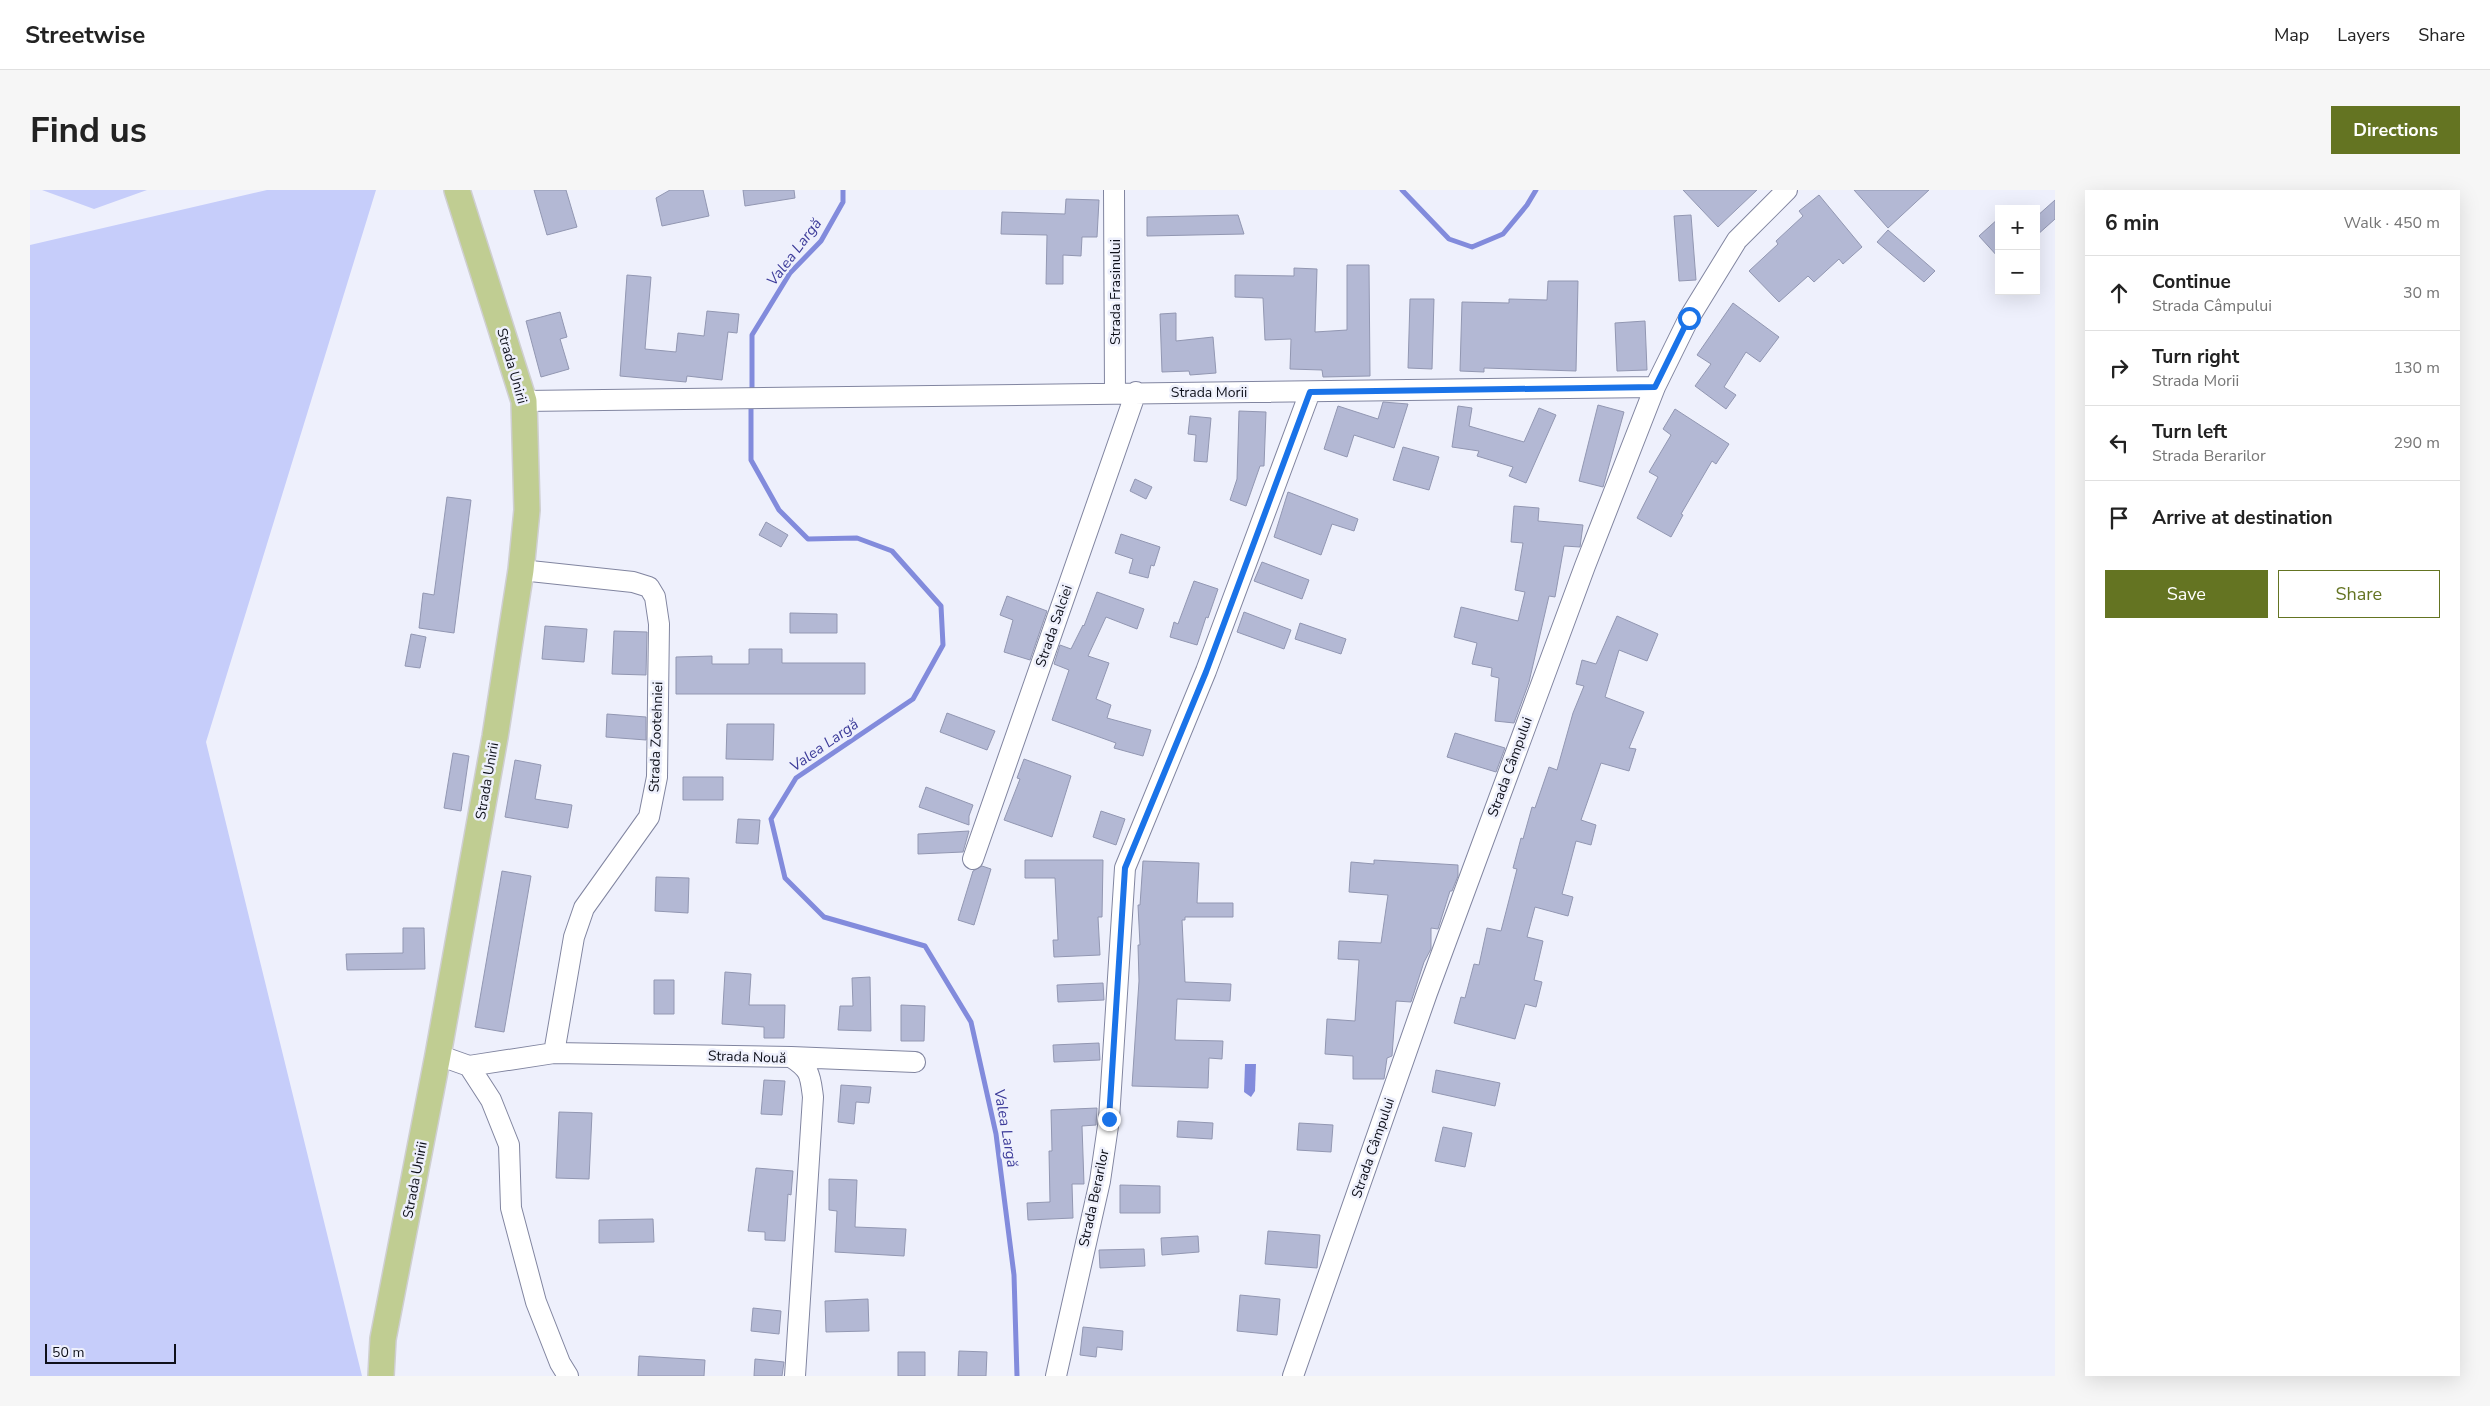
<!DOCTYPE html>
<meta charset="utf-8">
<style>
:root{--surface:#fff;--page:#f6f6f6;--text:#222;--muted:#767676;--line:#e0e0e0;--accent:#647422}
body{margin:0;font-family:"Nunito Sans",sans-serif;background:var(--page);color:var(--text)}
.controls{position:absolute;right:15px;top:15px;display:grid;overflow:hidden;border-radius:0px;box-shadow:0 5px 20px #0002}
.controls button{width:45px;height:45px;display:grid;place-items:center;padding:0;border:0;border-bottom:1px solid var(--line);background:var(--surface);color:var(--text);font:25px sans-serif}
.scale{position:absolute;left:15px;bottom:12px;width:131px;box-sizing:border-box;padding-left:5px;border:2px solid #0e101a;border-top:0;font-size:14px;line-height:18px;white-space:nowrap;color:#0e101a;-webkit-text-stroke:4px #eef0fc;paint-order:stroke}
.stop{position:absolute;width:15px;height:15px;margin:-11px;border:4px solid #1a73e8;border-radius:50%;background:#fff}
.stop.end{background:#1a73e8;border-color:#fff;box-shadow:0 1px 5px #0008}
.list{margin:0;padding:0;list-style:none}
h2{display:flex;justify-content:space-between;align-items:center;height:65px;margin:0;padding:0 20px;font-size:21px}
h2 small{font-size:16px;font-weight:400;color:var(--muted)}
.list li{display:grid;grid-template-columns:32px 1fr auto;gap:15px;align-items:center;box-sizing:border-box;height:75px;padding:0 20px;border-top:1px solid var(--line)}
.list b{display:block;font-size:19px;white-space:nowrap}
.list p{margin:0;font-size:16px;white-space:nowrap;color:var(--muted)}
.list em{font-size:16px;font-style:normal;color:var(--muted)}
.actions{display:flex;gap:10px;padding:15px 20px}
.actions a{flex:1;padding:11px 0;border:1px solid var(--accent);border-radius:0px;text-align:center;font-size:18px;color:var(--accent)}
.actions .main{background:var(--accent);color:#fff}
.icon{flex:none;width:28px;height:28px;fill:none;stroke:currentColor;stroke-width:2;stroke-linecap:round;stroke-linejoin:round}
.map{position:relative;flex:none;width:2025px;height:1186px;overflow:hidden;border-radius:0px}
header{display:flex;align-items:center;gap:30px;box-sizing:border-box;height:70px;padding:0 25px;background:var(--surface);border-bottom:1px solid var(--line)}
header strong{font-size:24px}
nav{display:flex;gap:28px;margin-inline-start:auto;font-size:18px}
.intro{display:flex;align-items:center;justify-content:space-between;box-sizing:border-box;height:120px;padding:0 30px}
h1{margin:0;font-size:35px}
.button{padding:12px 22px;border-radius:0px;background:var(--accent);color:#fff;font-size:18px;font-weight:700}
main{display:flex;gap:30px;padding:0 30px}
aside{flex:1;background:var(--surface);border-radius:0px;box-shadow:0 5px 20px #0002}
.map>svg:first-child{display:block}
.green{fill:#c6cdfa}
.water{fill:#828bdc}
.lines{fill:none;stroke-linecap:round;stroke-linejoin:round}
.stream{stroke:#828bdc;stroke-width:5}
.building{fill:#b3b8d4;stroke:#9297b2}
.minor-casing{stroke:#8185a0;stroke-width:22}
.major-casing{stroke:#cfcfd1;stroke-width:28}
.minor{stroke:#fff;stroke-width:20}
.major{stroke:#c0cd92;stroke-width:25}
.route{stroke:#1a73e8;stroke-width:6}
.labels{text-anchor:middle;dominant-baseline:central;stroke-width:5;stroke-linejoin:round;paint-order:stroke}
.street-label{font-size:14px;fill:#0e101a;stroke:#eef0fc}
.water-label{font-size:15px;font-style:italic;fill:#3c3b99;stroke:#eef0fc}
</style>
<header>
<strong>Streetwise</strong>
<nav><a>Map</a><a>Layers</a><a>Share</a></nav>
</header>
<div class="intro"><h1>Find us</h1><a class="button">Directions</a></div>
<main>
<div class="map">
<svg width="2025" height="1186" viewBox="0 0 2025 1186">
<rect width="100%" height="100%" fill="#eef0fc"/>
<path class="green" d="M 12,0 L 117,0 L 64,19 Z
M 237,0 L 346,0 L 176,552 L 332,1186 L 0,1186 L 0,55 Z"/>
<path class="water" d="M 1215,874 L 1226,874 L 1225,901 L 1221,907 L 1214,902 Z"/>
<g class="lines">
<path class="stream" d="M 1372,0 L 1419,49 L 1442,57 L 1473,44 L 1497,15 L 1506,0
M 722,205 L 722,145 L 760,83 L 791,51 L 813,12 L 813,0
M 721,213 L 721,270 L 749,320 L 778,349 L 827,348 L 862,361 L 911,416 L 913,455 L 883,509 L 766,588 L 741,629 L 755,688 L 794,727 L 895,756 L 941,832 L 966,944 L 984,1085 L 987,1186"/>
</g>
<path class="building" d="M 504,0 L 536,0 L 547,37 L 517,45 Z
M 640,0 L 673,0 L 679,26 L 632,36 L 626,8 Z
M 713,0 L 764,0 L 765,8 L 715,16 Z
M 1653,0 L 1727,0 L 1688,37 Z
M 1824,0 L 1899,0 L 1858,38 Z
M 1789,5 L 1832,57 L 1813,74 L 1809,69 L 1784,92 L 1778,86 L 1749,112 L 1719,81 L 1748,54 L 1746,51 L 1773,26 L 1769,21 Z
M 1036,9 L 1069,10 L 1067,47 L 1052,47 L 1051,66 L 1033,65 L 1033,94 L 1016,94 L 1017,45 L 971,44 L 972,22 L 1035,24 Z
M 2025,10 L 2025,29 L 2006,46 L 2006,27 Z
M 1208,25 L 1214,44 L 1117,46 L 1117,27 Z
M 1661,25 L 1666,90 L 1649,91 L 1644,26 Z
M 1969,28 L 1969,68 L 1949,46 Z
M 1858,40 L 1905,81 L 1894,92 L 1847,52 Z
M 1317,75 L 1339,75 L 1340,186 L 1293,187 L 1292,180 L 1260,179 L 1261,149 L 1235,150 L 1233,108 L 1205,107 L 1205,85 L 1264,86 L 1264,78 L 1287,79 L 1285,142 L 1317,140 Z
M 597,85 L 621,87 L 615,159 L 646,162 L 648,143 L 674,146 L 677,121 L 709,124 L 707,143 L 698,142 L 692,190 L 657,186 L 656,192 L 590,186 Z
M 1518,91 L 1548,91 L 1546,181 L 1454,178 L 1454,182 L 1430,181 L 1432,112 L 1479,113 L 1479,109 L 1517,110 Z
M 1380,109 L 1404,109 L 1402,179 L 1378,178 Z
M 1703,113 L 1749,147 L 1730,172 L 1716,162 L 1694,197 L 1706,205 L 1696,219 L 1665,196 L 1681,174 L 1667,165 Z
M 530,122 L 537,147 L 530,149 L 539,179 L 511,187 L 496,131 Z
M 1146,123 L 1146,151 L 1183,147 L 1186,183 L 1160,185 L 1159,181 L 1132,182 L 1130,124 Z
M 1615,131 L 1617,180 L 1587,181 L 1585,133 Z
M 1353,212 L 1378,214 L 1364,258 L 1324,245 L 1317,267 L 1294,259 L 1308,216 L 1348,229 Z
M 1568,215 L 1594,222 L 1573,297 L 1549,291 Z
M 1428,216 L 1442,218 L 1439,236 L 1494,252 L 1509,218 L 1526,225 L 1496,293 L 1479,286 L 1483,277 L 1447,266 L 1449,261 L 1422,257 Z
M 1645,219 L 1699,254 L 1686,274 L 1682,271 L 1651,324 L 1653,325 L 1641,347 L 1607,328 L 1628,287 L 1619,282 L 1641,245 L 1633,239 Z
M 1209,221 L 1236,222 L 1234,276 L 1230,276 L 1216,316 L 1200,310 L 1207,289 Z
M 1160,226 L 1181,228 L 1177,272 L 1164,271 L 1166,245 L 1158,244 Z
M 1373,257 L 1409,267 L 1399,300 L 1363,290 Z
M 1105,289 L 1122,297 L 1116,309 L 1100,301 Z
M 1258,302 L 1328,329 L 1324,341 L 1302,334 L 1291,365 L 1244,347 Z
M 417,307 L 441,310 L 424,443 L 389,438 L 393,403 L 404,405 Z
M 1484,316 L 1509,318 L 1508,331 L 1553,335 L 1550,357 L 1534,356 L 1525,407 L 1519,406 L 1499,492 L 1484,533 L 1465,531 L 1469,488 L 1461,486 L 1462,478 L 1442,474 L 1447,453 L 1424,447 L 1431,417 L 1488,431 L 1495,402 L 1485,400 L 1493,353 L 1481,352 Z
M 736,332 L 758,345 L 751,357 L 729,345 Z
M 1091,344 L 1130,357 L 1124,376 L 1121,375 L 1118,388 L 1099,383 L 1103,369 L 1085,363 Z
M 1232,372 L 1279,390 L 1272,409 L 1224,391 Z
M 1164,391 L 1188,399 L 1178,428 L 1176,427 L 1167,455 L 1140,447 L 1144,432 L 1148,434 Z
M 1067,402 L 1114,419 L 1107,439 L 1076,427 L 1058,466 L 1079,473 L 1066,509 L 1081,515 L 1077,528 L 1121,540 L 1113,566 L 1084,558 L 1086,553 L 1022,530 L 1039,480 L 1024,474 L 1030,455 L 1041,459 L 1053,435 L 1054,436 Z
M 977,406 L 1017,421 L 1000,470 L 974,462 L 983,430 L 970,425 Z
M 1214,422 L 1261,440 L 1254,459 L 1207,442 Z
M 760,423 L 807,424 L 807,443 L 760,443 Z
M 1587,426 L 1628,444 L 1617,471 L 1589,460 L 1575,507 L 1614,522 L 1599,558 L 1606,559 L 1599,581 L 1571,573 L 1551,630 L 1566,635 L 1561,655 L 1546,651 L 1532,704 L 1543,707 L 1538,726 L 1505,717 L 1497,747 L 1513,751 L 1504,790 L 1512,792 L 1506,817 L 1495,814 L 1485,849 L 1424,833 L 1431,807 L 1435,808 L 1444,774 L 1449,775 L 1457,738 L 1471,741 L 1487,679 L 1483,678 L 1491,648 L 1493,649 L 1502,617 L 1505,618 L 1519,577 L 1527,580 L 1543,523 L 1554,496 L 1546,494 L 1552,470 L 1566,474 Z
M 1270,433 L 1316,449 L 1311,464 L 1265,449 Z
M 515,436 L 557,439 L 554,472 L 512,469 Z
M 584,441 L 617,442 L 616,485 L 582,484 Z
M 381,444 L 396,447 L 390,478 L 375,476 Z
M 719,459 L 752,459 L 752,473 L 835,473 L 835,504 L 646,504 L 646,467 L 682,466 L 682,474 L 719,474 Z
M 917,523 L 965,541 L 957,560 L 910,542 Z
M 577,524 L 616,527 L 616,550 L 576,547 Z
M 697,534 L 744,534 L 743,570 L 696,569 Z
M 1425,543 L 1475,558 L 1466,582 L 1417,567 Z
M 423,563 L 439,566 L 431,621 L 414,618 Z
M 994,569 L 1041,586 L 1022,647 L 974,630 L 990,589 L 987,588 Z
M 485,570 L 511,575 L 505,609 L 542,615 L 538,638 L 475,627 Z
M 653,587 L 693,587 L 693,610 L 653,610 Z
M 896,597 L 943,615 L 939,626 L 939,635 L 889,617 Z
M 1071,621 L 1095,629 L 1086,655 L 1063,647 Z
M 708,629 L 730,630 L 728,654 L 706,653 Z
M 939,641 L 933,662 L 888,664 L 888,644 Z
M 995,670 L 1073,670 L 1072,727 L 1068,727 L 1070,765 L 1024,767 L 1023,750 L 1028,750 L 1025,688 L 995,688 Z
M 1344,670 L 1428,675 L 1428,686 L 1422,701 L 1420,701 L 1408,739 L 1401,738 L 1401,759 L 1394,772 L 1381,812 L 1366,811 L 1362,866 L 1357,868 L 1354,889 L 1323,889 L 1323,866 L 1295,864 L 1297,829 L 1325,831 L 1329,770 L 1308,769 L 1309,751 L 1351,753 L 1358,705 L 1319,702 L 1321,672 L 1344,674 Z
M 1113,671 L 1169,673 L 1167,713 L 1203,713 L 1203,727 L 1155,727 L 1155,730 L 1152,730 L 1155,792 L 1201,794 L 1200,811 L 1147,809 L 1145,850 L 1193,851 L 1192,869 L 1179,868 L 1178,898 L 1102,896 L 1109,791 L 1108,755 L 1110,755 L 1108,715 L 1110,715 Z
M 952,676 L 961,679 L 944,735 L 928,730 L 943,681 Z
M 472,681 L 501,686 L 474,842 L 445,837 Z
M 626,687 L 659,688 L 658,723 L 625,721 Z
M 373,738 L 394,738 L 395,779 L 317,780 L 316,764 L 373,763 Z
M 695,782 L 721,784 L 719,815 L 755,815 L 754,848 L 734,848 L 734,837 L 692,834 Z
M 840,787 L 841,841 L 808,840 L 810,816 L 823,816 L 822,788 Z
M 624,790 L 644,790 L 644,824 L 624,824 Z
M 1073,793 L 1074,810 L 1028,812 L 1027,795 Z
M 871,815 L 895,816 L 894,851 L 871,851 Z
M 1069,853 L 1070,870 L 1024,872 L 1023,855 Z
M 1406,880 L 1470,893 L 1465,916 L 1402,902 Z
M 734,890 L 755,891 L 752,925 L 731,924 Z
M 811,895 L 841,897 L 839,913 L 826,912 L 824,934 L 808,932 Z
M 1067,918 L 1066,935 L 1052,936 L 1054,994 L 1042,994 L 1043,1028 L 998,1030 L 997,1013 L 1020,1012 L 1019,961 L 1022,961 L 1021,920 Z
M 529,922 L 562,923 L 559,989 L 526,988 Z
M 1148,931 L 1183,933 L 1182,949 L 1147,947 Z
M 1269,933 L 1303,935 L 1301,962 L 1267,960 Z
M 1413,937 L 1442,943 L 1435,977 L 1405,971 Z
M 726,978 L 763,981 L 761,1005 L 758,1004 L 755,1051 L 735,1050 L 735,1042 L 718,1041 Z
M 799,989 L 827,990 L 825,1037 L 876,1039 L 874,1066 L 805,1062 L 807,1021 L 799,1020 Z
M 1090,995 L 1130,996 L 1130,1023 L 1090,1023 Z
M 623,1029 L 624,1052 L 569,1053 L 569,1030 Z
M 1238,1041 L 1290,1045 L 1287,1078 L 1235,1074 Z
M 1168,1046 L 1169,1062 L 1132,1065 L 1131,1048 Z
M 1114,1059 L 1115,1076 L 1070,1078 L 1069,1060 Z
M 1210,1105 L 1250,1109 L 1247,1145 L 1207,1141 Z
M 838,1109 L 839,1141 L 796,1142 L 795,1111 Z
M 723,1118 L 751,1121 L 749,1144 L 721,1141 Z
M 1053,1137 L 1093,1141 L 1092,1160 L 1067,1157 L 1066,1167 L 1050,1165 Z
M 929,1161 L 957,1162 L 956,1186 L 928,1186 Z
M 868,1162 L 895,1162 L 895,1186 L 868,1186 Z
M 609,1166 L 675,1170 L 674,1186 L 608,1186 Z
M 725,1169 L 754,1172 L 752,1186 L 724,1186 Z"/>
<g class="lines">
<defs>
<path id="minor" d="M 1084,0 L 1085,203
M 494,211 L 1625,197
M 491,380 L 603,392 L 619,397 L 625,407 L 629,434 L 627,587 L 619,627 L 554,718 L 544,747 L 524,863
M 943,669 L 1106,202
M 408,865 L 439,876 L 524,863 L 761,867 C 781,880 780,885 783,907 L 765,1186
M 761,867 L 885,872
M 439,876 L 461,910 L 479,955 L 481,1018 L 506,1112 L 530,1173 L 538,1186
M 1026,1186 L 1070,991 L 1079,929 L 1095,678 L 1176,481 L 1280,202
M 1263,1186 L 1397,803 L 1555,376 L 1625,197 L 1659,128 L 1707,50 L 1757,0"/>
<path id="major" d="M 351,1186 L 353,1149 L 408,865 L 465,547 L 491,380 L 497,320 L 494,211 L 427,0"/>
</defs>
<use href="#minor" class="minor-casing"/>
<use href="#major" class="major-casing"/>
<use href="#minor" class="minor"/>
<use href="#major" class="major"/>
</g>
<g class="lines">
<path class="route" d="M 1079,929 L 1095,678 L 1176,482 L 1280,202 L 1625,197 L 1659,128"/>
</g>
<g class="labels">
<g class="street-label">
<text transform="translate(1085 102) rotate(-90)">Strada Frasinului</text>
<text transform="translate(482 176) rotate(74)">Strada Unirii</text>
<text x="1179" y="202">Strada Morii</text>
<text transform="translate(1024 436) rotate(-71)">Strada Salciei</text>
<text transform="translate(626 547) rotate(-88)">Strada Zootehniei</text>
<text transform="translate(1480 577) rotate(-70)">Strada Câmpului</text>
<text transform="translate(457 591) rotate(-80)">Strada Unirii</text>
<text transform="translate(717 867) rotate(2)">Strada Nouă</text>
<text transform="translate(1343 958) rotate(-71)">Strada Câmpului</text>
<text transform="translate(385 990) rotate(-79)">Strada Unirii</text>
<text transform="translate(1064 1008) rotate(-78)">Strada Berarilor</text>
</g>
<g class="water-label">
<text transform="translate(764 62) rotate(-53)">Valea Largă</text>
<text transform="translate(794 555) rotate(-35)">Valea Largă</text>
<text transform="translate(976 938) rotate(80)">Valea Largă</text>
</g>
</g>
</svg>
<div class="controls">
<button>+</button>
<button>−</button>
</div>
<div class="scale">50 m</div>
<div class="stop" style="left:1659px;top:128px"></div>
<div class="stop end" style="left:1079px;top:929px"></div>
</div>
<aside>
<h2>6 min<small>Walk · 450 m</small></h2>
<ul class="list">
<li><svg class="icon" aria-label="ahead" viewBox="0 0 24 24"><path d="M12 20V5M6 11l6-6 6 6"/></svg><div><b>Continue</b><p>Strada Câmpului</p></div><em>30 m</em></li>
<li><svg class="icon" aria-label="right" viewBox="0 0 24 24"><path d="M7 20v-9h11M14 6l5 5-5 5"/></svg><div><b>Turn right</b><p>Strada Morii</p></div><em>130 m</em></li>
<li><svg class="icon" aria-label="left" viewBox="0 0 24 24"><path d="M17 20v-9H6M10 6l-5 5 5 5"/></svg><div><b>Turn left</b><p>Strada Berarilor</p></div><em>290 m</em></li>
<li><svg class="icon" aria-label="arrive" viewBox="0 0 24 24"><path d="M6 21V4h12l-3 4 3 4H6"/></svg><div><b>Arrive at destination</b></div></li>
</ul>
<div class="actions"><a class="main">Save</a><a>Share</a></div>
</aside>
</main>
